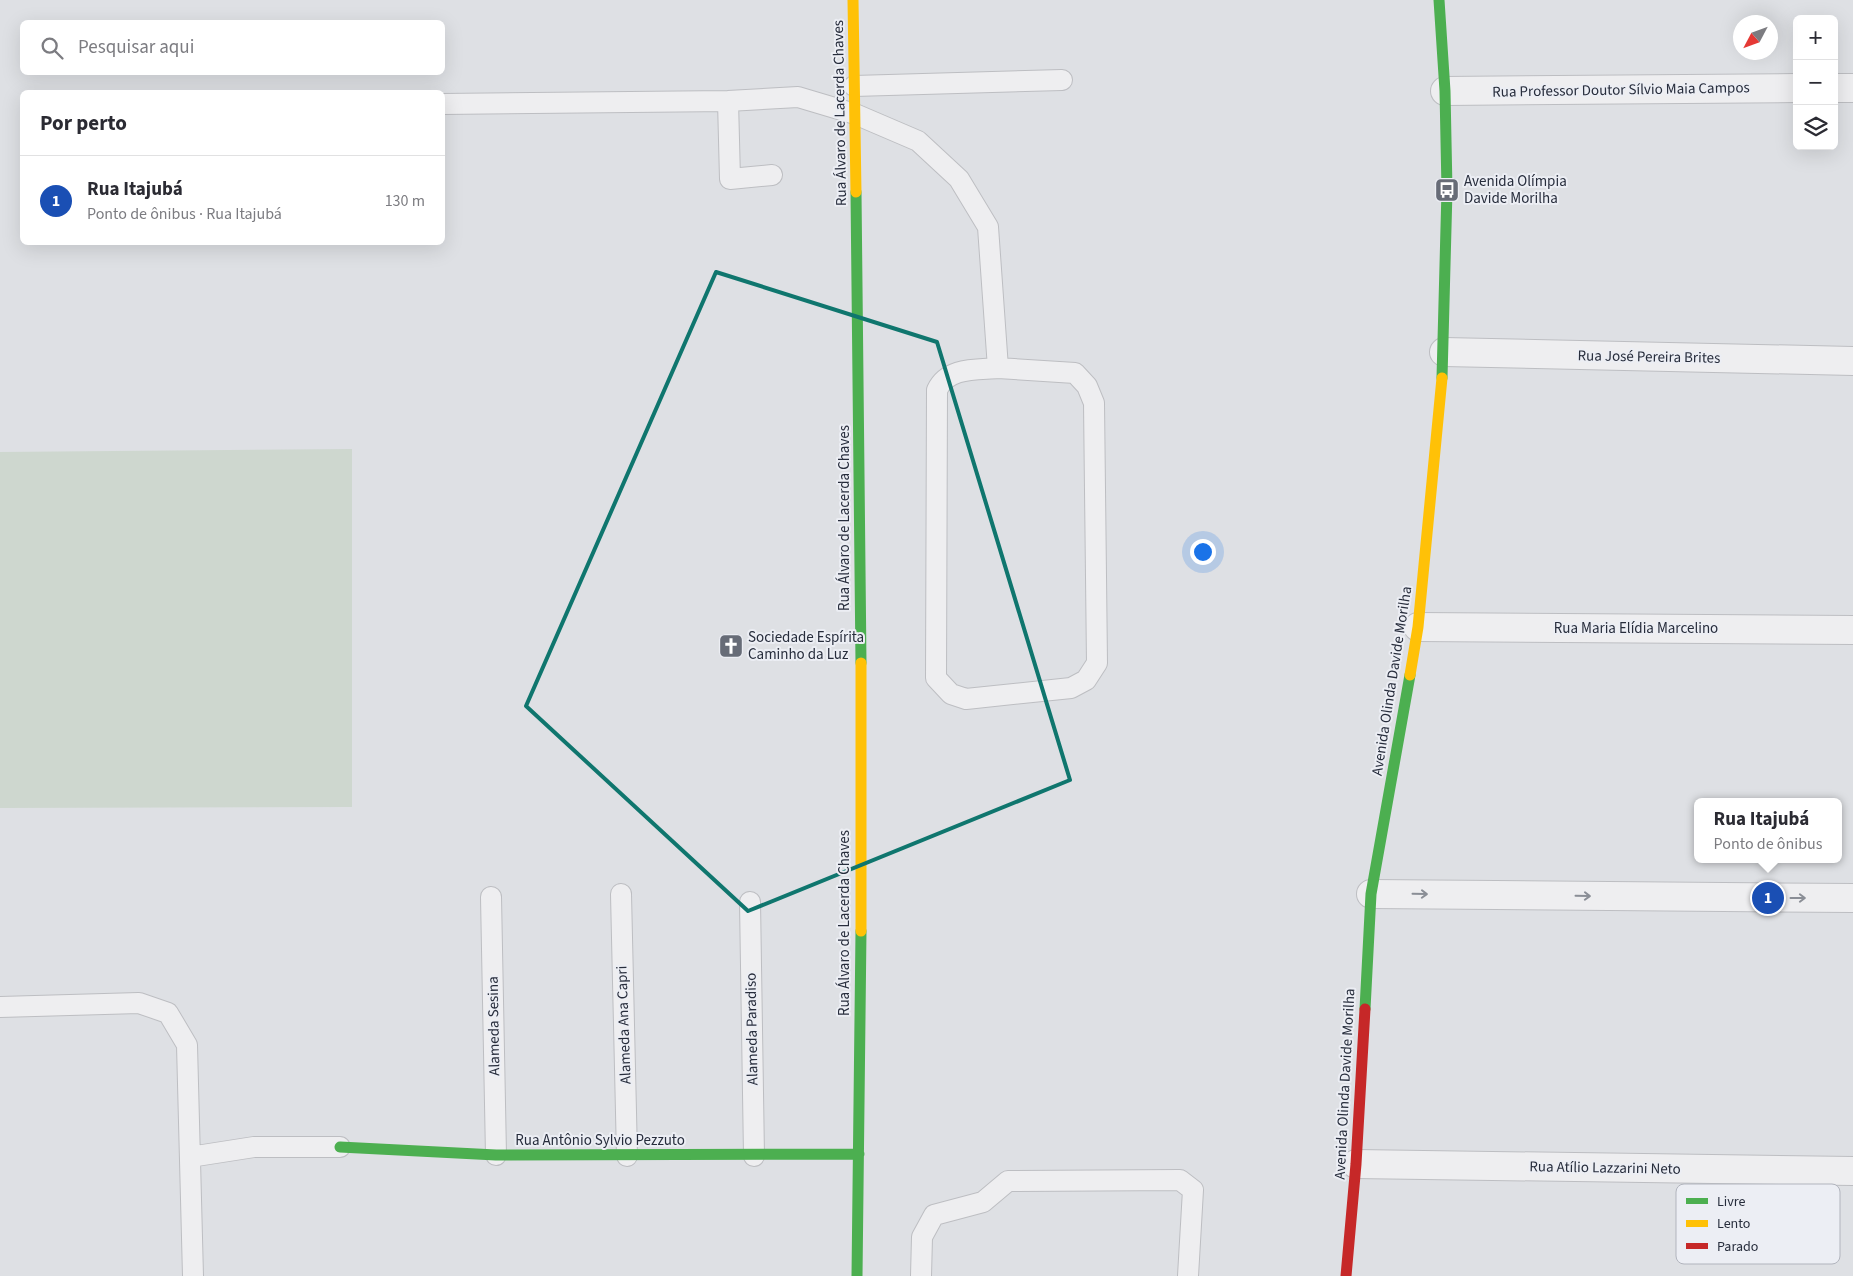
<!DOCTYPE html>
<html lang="pt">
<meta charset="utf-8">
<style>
:root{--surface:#fff;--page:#f7f7f7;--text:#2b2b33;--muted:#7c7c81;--line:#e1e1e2;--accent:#0f766e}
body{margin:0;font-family:"Source Sans 3",sans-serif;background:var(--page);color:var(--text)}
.controls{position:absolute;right:15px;top:15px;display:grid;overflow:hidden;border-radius:8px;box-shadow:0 5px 20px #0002}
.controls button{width:45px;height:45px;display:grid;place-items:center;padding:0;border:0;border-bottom:1px solid var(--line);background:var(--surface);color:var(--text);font:25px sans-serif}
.compass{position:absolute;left:1733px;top:15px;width:45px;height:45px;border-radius:50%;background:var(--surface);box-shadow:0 5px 20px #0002;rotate:229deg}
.you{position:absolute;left:1202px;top:551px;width:18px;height:18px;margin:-12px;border:4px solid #fff;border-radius:50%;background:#1a73e8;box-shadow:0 0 0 8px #1a73e833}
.badge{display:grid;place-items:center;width:32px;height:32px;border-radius:50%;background:var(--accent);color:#fff;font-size:16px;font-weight:700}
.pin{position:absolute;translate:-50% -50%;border:2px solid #fff;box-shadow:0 1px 5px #0006}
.popup{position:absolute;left:1694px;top:798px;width:148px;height:65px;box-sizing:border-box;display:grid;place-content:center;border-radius:8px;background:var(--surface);filter:drop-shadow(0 1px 4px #0005);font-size:16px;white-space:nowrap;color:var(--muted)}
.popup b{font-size:19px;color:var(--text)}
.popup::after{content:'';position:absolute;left:50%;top:100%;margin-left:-10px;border:10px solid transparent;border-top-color:var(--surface)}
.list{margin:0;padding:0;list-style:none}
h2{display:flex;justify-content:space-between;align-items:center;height:65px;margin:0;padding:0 20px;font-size:21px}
h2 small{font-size:16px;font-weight:400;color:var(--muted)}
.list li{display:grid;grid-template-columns:32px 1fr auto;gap:15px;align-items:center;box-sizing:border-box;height:90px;padding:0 20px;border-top:1px solid var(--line)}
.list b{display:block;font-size:19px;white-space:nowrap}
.list p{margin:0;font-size:16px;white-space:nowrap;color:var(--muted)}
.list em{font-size:16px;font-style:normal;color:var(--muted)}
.icon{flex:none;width:28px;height:28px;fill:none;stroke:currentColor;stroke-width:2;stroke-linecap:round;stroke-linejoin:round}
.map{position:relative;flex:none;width:1853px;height:1276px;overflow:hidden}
.search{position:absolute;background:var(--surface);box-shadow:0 5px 20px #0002;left:20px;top:20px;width:425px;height:55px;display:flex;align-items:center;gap:12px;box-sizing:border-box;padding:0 18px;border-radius:8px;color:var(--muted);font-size:19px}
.panel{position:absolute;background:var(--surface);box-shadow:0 5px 20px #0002;left:20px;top:90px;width:425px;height:155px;border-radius:8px}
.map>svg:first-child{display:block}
.green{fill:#ced7cf}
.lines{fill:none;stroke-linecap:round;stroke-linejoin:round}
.lane-casing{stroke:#bdbec2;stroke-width:22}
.street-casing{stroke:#bdbec2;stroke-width:30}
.lane{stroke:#eeeef0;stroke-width:20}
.street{stroke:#eeeef0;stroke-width:28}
.fast{stroke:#4caf50;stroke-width:11}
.slow{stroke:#ffc107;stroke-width:11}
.jam{stroke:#c62828;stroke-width:11}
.oneway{stroke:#8a8e96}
.marked{fill:none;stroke:#0f766e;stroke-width:4;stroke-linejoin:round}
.labels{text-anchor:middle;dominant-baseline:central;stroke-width:4;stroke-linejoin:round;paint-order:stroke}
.street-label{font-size:15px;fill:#272d3c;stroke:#eceef4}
.poi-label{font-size:15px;fill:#272d3c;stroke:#eceef4;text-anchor:start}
.key{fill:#eceef4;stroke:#b1b4bd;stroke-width:1}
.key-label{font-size:14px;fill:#272d3c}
</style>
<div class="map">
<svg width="1853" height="1276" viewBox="0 0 1853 1276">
<rect width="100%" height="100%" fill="#dee0e4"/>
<path class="green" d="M 352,449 L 352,807 L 0,808 L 0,452 Z"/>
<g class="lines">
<defs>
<path id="lane" d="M 854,86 L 1062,80
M 728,101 L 730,179 L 772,175
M 442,104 L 728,101 L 798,97 L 855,114 L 918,141 L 959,179 L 988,227 L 998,368
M 998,368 L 1075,373 L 1087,386 L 1094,403 L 1097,663 L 1086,680 L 1071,688 L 966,699 L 951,694 L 936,678 L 937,390 C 948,367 976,370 998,368 Z
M 621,894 L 627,1156
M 491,897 L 496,1155
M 750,902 L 754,1156
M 0,1007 L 139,1003 L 168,1013 L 187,1045 L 193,1276
M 190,1157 L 254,1147 L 340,1147
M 921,1276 L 922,1237 L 934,1215 L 983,1202 L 1008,1181 L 1180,1180 L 1193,1190 L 1188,1276"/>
<path id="street" d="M 1834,88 L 1853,88
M 1445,91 L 1797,88
M 1444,352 L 1853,361
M 1418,627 L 1853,630
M 1371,894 L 1853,898
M 1356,1164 L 1853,1171"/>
</defs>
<use href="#lane" class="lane-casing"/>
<use href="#street" class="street-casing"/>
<use href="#lane" class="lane"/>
<use href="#street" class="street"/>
<path class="fast" d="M 1439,0 L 1445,91 L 1447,190 L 1442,378
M 856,192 L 861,663
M 1365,1009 L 1371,894 L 1410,675
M 340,1147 L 496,1155 L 859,1154
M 857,1276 L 861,931"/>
<path class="slow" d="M 853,0 L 856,192
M 861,663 L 861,931
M 1410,675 L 1418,627 L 1442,378"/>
<path class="jam" d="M 1346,1276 L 1356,1164 L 1365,1009"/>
</g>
<defs><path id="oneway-shaft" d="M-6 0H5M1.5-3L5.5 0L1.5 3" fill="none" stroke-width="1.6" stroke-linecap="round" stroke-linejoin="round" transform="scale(1.25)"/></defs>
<g class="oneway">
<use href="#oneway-shaft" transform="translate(1420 894) rotate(1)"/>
<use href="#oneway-shaft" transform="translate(1583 896) rotate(1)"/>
<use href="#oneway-shaft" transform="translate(1798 898)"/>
</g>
<path class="marked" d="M 716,272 L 937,342 L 1070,780 L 748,911 L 526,706 Z"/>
<defs>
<symbol id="bus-square" viewBox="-11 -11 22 22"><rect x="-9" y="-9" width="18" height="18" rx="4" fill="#676c77" stroke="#eceef4"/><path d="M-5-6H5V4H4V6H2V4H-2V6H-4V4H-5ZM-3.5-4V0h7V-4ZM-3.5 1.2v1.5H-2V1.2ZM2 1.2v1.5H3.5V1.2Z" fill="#fff"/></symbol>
<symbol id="church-square" viewBox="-11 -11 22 22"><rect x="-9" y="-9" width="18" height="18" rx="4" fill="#676c77" stroke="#eceef4"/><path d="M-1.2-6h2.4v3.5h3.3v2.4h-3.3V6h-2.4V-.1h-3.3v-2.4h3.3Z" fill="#fff"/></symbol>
</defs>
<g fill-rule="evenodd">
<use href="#bus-square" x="1433" y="176" width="28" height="28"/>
<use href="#church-square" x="717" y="632" width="28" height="28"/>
</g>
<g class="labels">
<g class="street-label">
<text transform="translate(1621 90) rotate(-1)">Rua Professor Doutor Sílvio Maia Campos</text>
<text transform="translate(840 113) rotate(-91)">Rua Álvaro de Lacerda Chaves</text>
<text transform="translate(1649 357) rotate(1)">Rua José Pereira Brites</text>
<text transform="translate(844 518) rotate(-90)">Rua Álvaro de Lacerda Chaves</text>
<text x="1636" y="628">Rua Maria Elídia Marcelino</text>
<text transform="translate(1392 681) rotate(-81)">Avenida Olinda Davide Morilha</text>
<text transform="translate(844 923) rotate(-90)">Rua Álvaro de Lacerda Chaves</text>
<text transform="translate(624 1025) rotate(-92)">Alameda Ana Capri</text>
<text transform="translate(494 1026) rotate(-91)">Alameda Sesina</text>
<text transform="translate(752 1029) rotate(-91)">Alameda Paradiso</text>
<text transform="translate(1345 1084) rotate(-87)">Avenida Olinda Davide Morilha</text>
<text x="600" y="1140">Rua Antônio Sylvio Pezzuto</text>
<text transform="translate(1605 1168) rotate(1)">Rua Atílio Lazzarini Neto</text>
</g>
<g class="poi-label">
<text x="1464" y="181">Avenida Olímpia<tspan x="1464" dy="17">Davide Morilha</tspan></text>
<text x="748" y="637">Sociedade Espírita<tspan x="748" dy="17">Caminho da Luz</tspan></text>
</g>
</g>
<rect x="1676" y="1184" width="164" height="80" rx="8" class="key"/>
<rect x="1686" y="1198" width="22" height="6" fill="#4caf50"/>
<rect x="1686" y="1220" width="22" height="7" fill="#ffc107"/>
<rect x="1686" y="1243" width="22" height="6" fill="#c62828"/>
<g class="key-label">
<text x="1717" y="1206">Livre</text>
<text x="1717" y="1228">Lento</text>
<text x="1717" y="1251">Parado</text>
</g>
</svg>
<div class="controls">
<button>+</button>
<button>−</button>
<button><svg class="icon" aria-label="layers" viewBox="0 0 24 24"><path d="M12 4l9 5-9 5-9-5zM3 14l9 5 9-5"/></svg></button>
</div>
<svg class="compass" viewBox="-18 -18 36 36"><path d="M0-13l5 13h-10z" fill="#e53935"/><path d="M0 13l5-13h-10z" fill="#7c7c81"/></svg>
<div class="you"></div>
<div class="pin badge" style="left:1768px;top:898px;background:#1a4fb4">1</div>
<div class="popup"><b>Rua Itajubá</b>Ponto de ônibus</div>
<div class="search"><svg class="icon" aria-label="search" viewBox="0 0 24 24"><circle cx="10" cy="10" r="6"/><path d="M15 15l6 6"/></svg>Pesquisar aqui</div>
<section class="panel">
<h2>Por perto<small></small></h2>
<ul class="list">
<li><span class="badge" style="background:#1a4fb4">1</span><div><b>Rua Itajubá</b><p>Ponto de ônibus · Rua Itajubá</p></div><em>130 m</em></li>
</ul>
</section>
</div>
